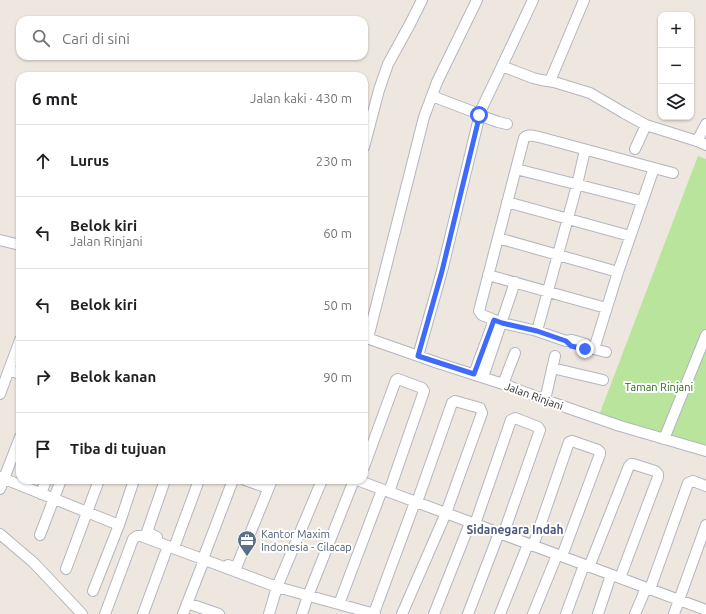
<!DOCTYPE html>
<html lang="id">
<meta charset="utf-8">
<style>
:root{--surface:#fff;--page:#f6f6f6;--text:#202124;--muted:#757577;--line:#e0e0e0}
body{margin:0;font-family:Ubuntu,sans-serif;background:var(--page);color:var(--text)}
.controls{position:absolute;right:12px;top:12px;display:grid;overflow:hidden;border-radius:8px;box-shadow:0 1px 3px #0004}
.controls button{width:36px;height:36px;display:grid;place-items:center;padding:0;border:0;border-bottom:1px solid var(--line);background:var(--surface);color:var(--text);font:20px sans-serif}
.stop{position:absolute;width:12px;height:12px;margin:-9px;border:3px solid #3f6bfb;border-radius:50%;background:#fff}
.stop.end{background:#3f6bfb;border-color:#fff;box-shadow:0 1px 4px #0008}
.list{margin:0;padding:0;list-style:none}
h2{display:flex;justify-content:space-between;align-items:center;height:52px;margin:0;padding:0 16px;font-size:17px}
h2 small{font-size:13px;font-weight:400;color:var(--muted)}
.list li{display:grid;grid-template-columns:26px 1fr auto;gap:12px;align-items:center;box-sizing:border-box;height:72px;padding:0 16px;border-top:1px solid var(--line)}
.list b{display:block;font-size:15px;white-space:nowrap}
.list p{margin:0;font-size:13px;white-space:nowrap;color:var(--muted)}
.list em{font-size:13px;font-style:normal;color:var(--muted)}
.icon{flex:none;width:22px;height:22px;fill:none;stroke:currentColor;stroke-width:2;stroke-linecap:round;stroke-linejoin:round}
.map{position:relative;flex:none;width:706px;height:614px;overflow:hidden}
.search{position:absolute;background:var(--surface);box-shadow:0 1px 3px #0004;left:16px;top:16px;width:352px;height:44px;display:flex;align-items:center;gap:10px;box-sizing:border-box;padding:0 14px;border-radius:12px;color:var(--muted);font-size:15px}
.panel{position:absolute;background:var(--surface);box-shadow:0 1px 3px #0004;left:16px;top:72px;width:352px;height:412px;border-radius:12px}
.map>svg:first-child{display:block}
.green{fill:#b8e49b}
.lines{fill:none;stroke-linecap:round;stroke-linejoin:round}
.minor-casing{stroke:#b2b6c0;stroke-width:12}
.minor{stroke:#fff;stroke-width:10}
.route{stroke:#3f6bfb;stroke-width:5}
.labels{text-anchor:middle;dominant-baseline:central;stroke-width:4;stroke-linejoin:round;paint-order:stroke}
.park-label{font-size:11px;fill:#2f6c1a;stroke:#fff}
.street-label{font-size:11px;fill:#2c2c2c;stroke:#fff}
.service-label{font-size:11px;fill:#4e5e75;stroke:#fff;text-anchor:start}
.neighbourhood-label{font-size:12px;font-weight:bold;fill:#4c577e;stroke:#fff}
</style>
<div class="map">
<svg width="706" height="614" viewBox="0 0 706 614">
<rect width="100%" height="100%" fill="#eee7df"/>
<path class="green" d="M 698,156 L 706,159 L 706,450 L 598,418 Z"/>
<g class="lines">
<defs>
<path id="minor" d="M 533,0 L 502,66 L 533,78 L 541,80 L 554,82 L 590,93 L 624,113 L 646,125 L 697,141 L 706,145
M 550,81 L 584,0
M 432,96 L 479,114
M 479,115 L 498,122 L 507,124
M 697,141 L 706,124
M 364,147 L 379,90 L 388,64 L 410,24 L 422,0
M 635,149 L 646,125
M 654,168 L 673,173
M 516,169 L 642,201
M 507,202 L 630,236
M 498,238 L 618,272
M 0,240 L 20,245
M 488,275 L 606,308
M 537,331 L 577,185 L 585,150
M 364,337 L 438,363 L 503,384 L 545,400 L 620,426 L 706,451
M 368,338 L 424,117 L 437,82 L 477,0
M 589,349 L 594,349 L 606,352
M 590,349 L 586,344 L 572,340 L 566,341 L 537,331 L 502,323 L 482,315 L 479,311 L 524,138 C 528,134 534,136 539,137 L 654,168 L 618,272 L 594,349
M 418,356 L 442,271 L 478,122 L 480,112 L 502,66
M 552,368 L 603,380
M 9,370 L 20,374
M 474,374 L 494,320
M 483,377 L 515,282
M 503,384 L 515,353
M 0,394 L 20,340
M 545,400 L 555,356
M 664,439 L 706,335
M 364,467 L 396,380 L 398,379 L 422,388 L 424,391 L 389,492
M 0,477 L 119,525
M 245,480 L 268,488
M 357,480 L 706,610
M 0,489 L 20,437
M 41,494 L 46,480
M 475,524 L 511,420 L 515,418 L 538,427 L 540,430 L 503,535
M 0,534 L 34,563 L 82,614
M 40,535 L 61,480
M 157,537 L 147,532 L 165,480
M 175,545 L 199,480
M 533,546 L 569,442 L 572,441 L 598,450 L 600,452 L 600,454 L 562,556
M 204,556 L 233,480
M 228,565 L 236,568 L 272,480
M 589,567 L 629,466 L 631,464 L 633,464 L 655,471 L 658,474 L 658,477 L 620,578
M 66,569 L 99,480
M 650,589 L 688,483 L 693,481 L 706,486
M 93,591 L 119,525 L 134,480
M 187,603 L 219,614
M 339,604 L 382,490
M 374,613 L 415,502
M 105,614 L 133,539 L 137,536 L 141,536 L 277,587 L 322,480
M 143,614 L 168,546
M 183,614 L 204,560
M 269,614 L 277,587 L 375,614
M 302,614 L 308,596 L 354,480
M 402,614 L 446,513 L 482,413 L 480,408 L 455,401 L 452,403 L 417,502
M 434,614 L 470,523
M 468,614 L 499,533
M 500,614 L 528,544
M 533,614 L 557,555
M 566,614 L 584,565
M 598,614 L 611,575
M 635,614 L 646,588
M 674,614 L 706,525"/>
</defs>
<use href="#minor" class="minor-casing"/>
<use href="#minor" class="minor"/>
</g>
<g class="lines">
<path class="route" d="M 479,115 L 478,122 L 442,271 L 418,356 L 474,374 L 494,320 L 502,323 L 537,331 L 566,341 L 571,346 L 585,349"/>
</g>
<defs>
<symbol id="office-pin" viewBox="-11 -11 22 30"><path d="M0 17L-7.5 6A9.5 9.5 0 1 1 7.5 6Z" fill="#5c6f8a" stroke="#fff"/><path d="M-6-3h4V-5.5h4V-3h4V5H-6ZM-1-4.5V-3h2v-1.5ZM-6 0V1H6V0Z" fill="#fff"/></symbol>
</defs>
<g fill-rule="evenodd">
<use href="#office-pin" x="236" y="529" width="22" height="30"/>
</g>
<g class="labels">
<g class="park-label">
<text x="659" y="387">Taman Rinjani</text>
</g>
<g class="street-label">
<text transform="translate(534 396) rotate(20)">Jalan Rinjani</text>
</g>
<g class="service-label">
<text x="261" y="534">Kantor Maxim<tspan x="261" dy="13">Indonesia - Cilacap</tspan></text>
</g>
<g class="neighbourhood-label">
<text x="515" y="529">Sidanegara Indah</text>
</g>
</g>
</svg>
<div class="controls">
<button>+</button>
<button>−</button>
<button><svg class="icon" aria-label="layers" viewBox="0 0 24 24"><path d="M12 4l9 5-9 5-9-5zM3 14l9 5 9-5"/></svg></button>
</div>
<div class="stop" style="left:479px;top:115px"></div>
<div class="stop end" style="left:585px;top:349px"></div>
<div class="search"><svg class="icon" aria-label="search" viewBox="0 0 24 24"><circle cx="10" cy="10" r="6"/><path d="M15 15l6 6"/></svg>Cari di sini</div>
<section class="panel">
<h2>6 mnt<small>Jalan kaki · 430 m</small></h2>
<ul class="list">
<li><svg class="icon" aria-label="ahead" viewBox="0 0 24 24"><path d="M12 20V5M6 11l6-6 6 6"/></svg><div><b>Lurus</b></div><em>230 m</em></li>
<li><svg class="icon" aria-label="left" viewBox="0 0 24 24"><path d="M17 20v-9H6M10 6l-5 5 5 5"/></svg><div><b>Belok kiri</b><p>Jalan Rinjani</p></div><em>60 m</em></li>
<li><svg class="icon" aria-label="left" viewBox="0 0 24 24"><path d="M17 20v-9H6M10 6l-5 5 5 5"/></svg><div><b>Belok kiri</b></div><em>50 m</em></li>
<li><svg class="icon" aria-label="right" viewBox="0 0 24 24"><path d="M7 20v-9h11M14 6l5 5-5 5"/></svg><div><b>Belok kanan</b></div><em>90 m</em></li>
<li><svg class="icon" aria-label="arrive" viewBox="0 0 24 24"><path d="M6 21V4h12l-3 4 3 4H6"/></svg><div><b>Tiba di tujuan</b></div></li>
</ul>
</section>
</div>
